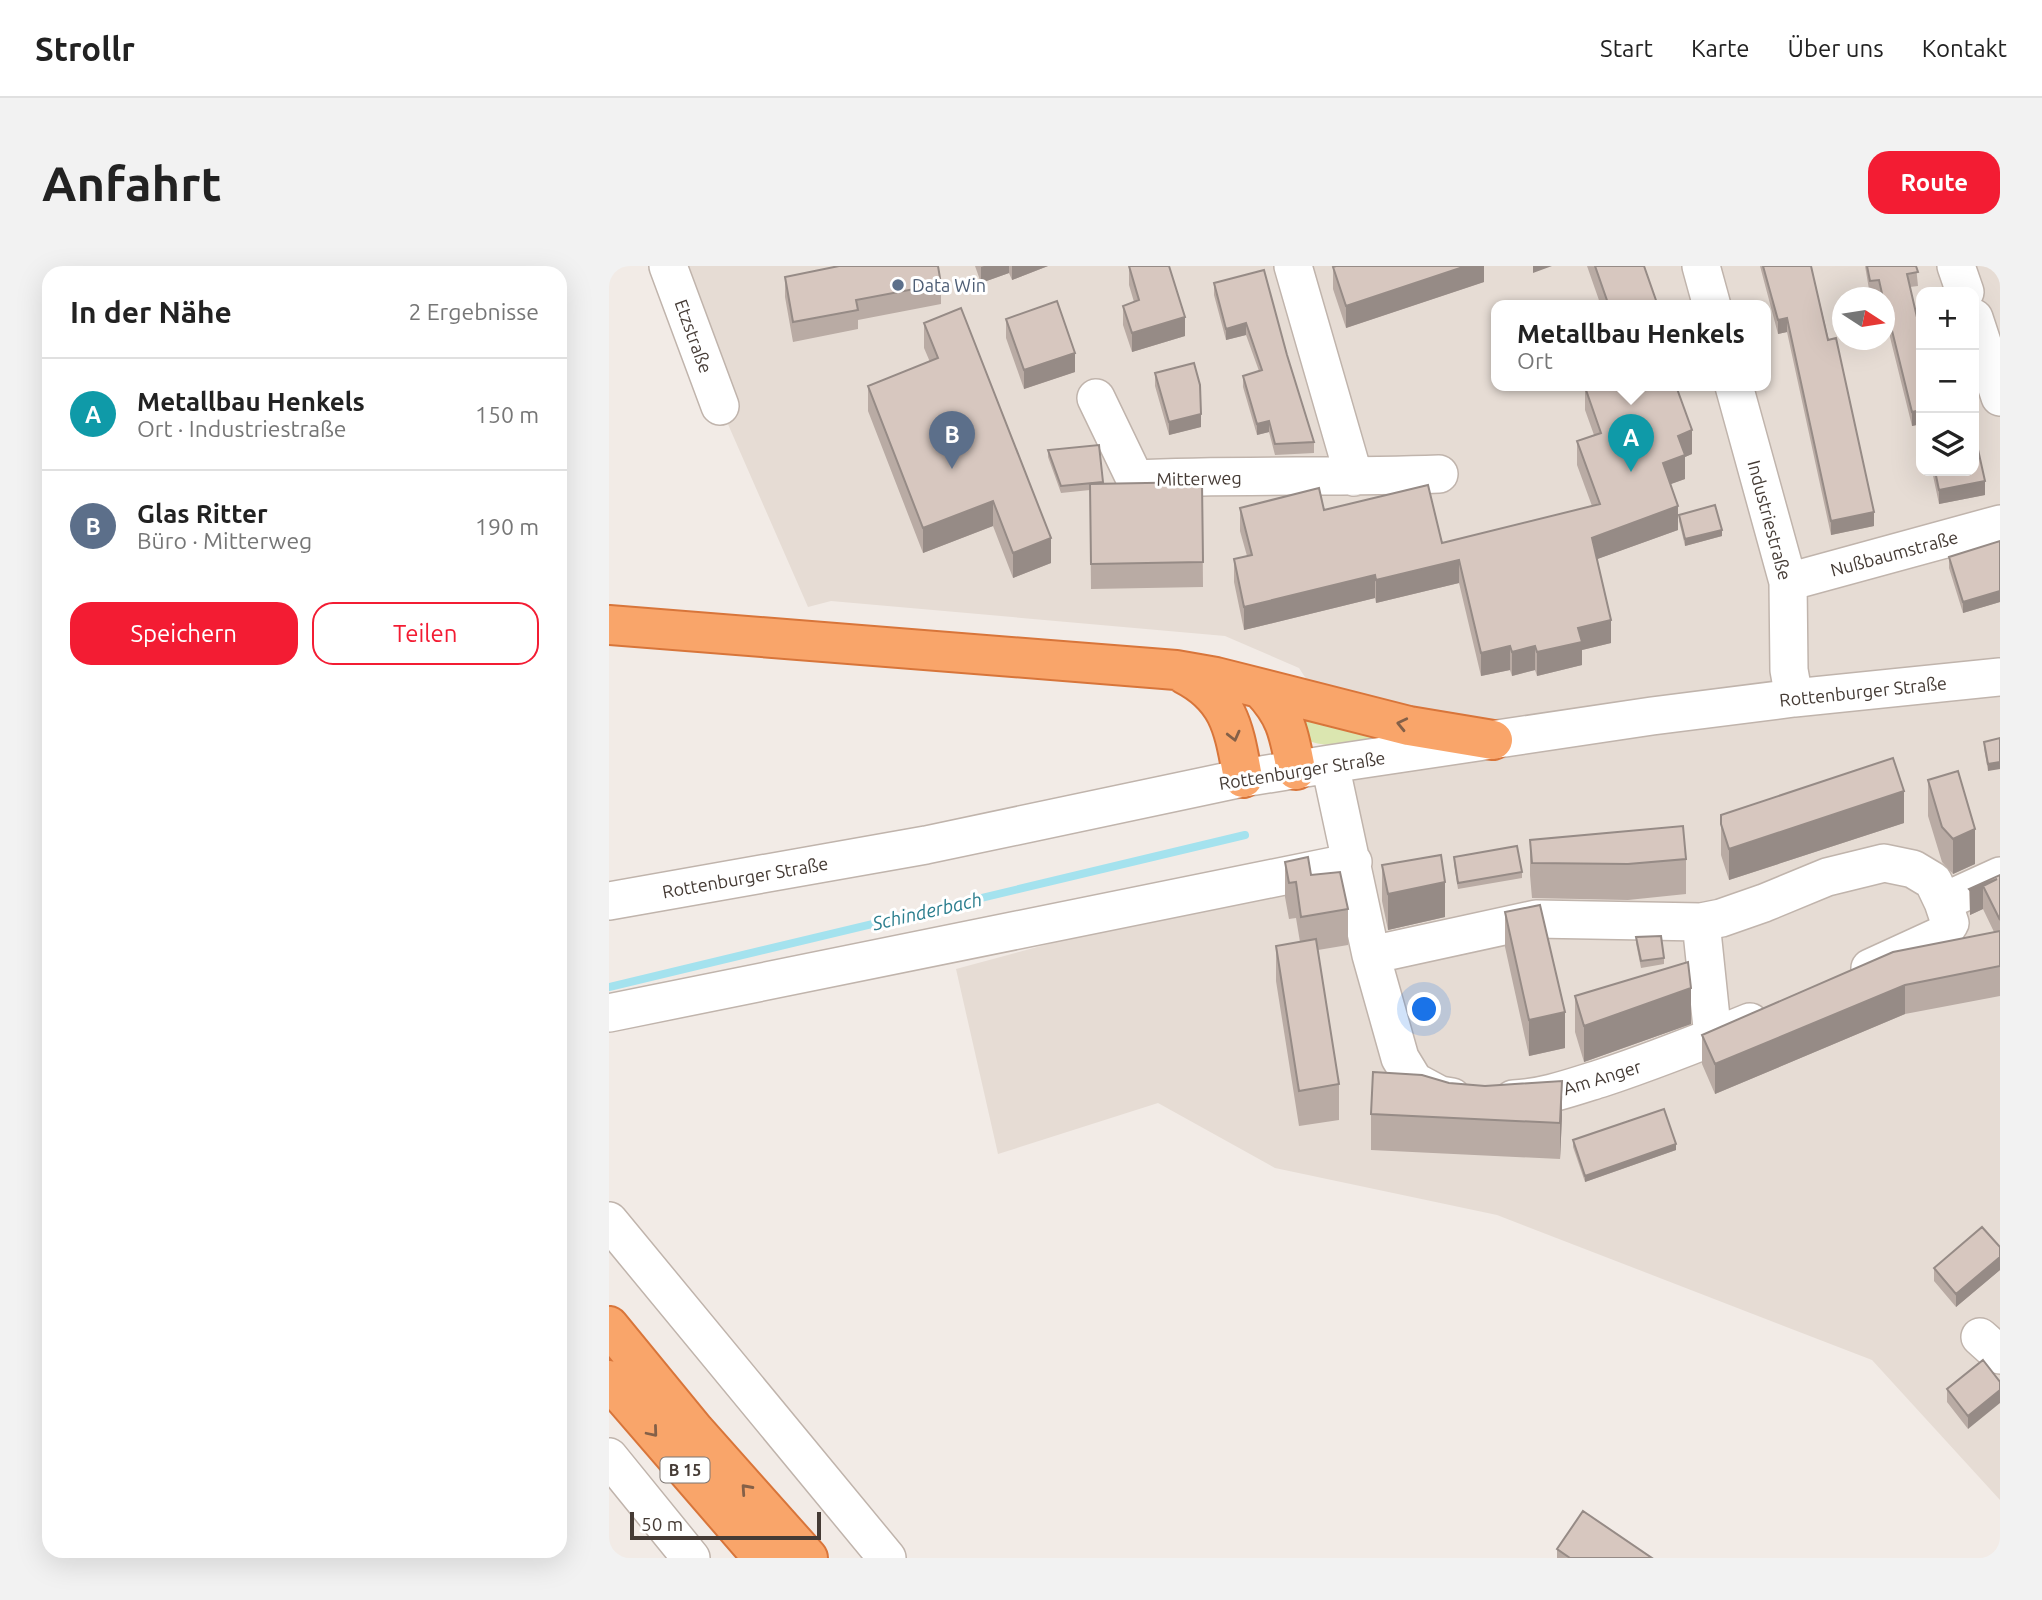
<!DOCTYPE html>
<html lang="de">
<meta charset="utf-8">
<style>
:root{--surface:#fff;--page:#f2f2f2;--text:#222;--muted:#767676;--line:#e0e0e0;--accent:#f31c33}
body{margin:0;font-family:Ubuntu,sans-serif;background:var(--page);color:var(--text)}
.controls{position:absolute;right:21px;top:21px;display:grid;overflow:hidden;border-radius:14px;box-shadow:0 7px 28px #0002}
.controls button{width:63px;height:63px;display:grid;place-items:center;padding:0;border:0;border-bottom:2px solid var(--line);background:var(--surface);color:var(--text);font:35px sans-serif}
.compass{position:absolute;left:1223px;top:21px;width:63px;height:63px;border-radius:50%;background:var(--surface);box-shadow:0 7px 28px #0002;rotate:102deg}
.scale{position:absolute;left:21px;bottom:18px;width:191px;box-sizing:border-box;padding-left:7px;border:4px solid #453b35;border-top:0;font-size:19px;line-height:24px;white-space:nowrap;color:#453b35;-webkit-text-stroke:5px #fff;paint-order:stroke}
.you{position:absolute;left:816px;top:744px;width:24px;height:24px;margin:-18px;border:5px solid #fff;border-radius:50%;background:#1a73e8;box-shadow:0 0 0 10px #1a73e833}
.badge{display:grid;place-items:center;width:46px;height:46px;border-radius:50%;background:var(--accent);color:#fff;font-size:23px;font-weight:700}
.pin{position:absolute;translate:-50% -58px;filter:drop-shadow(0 2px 4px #0008)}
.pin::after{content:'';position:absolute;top:37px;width:24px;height:21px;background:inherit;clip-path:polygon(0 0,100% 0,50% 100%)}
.popup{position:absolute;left:882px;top:34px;width:280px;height:91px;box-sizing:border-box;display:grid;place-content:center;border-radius:14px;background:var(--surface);filter:drop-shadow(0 2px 5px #0005);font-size:23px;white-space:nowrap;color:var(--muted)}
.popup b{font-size:26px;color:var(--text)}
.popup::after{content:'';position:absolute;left:50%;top:100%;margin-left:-14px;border:14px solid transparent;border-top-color:var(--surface)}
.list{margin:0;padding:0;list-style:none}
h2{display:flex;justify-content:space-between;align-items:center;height:91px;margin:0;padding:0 28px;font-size:30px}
h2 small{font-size:23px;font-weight:400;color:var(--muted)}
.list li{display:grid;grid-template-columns:46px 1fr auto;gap:21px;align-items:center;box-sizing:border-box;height:112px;padding:0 28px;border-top:2px solid var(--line)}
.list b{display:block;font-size:26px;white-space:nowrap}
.list p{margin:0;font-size:23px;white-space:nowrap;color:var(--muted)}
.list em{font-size:23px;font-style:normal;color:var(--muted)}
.actions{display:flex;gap:14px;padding:21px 28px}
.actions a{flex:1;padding:16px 0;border:2px solid var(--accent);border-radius:21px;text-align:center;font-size:24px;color:var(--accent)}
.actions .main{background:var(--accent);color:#fff}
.icon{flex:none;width:38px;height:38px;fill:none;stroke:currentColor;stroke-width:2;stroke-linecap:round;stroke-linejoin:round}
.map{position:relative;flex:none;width:1391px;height:1292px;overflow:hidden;border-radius:21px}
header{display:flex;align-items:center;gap:42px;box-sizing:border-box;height:98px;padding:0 35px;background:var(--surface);border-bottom:2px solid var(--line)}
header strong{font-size:33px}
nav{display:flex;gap:38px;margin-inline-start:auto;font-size:24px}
.intro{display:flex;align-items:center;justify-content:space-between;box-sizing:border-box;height:168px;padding:0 42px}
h1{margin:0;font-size:49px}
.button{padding:18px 32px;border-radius:21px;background:var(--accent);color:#fff;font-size:24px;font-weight:700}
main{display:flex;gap:42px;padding:0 42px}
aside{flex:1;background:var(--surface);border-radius:21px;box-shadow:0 7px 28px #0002}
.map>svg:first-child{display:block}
.residential{fill:#e6dcd4;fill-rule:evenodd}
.green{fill:#dbe6b0}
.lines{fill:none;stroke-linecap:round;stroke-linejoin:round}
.stream{stroke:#a4e2ee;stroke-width:8}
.minor-casing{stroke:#c0b4ac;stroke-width:40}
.highway-casing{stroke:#d8753a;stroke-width:42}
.minor{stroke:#fff;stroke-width:37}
.highway{stroke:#f9a56a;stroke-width:38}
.wall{fill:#b9aba4}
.shaded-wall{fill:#968b86}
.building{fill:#d7c7bf;stroke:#968b86;stroke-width:2}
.oneway{stroke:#846048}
.service-dot{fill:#5c6f8a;stroke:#fff;stroke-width:2.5}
.labels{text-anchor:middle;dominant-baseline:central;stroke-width:6;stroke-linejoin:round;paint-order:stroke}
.shield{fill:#fff;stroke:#7d7672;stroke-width:2}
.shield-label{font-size:16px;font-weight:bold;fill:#453b35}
.service-label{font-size:18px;fill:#4e5e75;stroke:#fff;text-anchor:start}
.street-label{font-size:18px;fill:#453b35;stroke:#fff}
.water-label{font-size:19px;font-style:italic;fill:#2b7e8e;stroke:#fff}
</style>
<header>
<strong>Strollr</strong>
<nav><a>Start</a><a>Karte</a><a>Über uns</a><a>Kontakt</a></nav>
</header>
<div class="intro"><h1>Anfahrt</h1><a class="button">Route</a></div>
<main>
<aside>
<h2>In der Nähe<small>2 Ergebnisse</small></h2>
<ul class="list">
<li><span class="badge" style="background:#0f9aa8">A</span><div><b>Metallbau Henkels</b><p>Ort · Industriestraße</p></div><em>150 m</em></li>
<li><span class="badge" style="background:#5c6f8a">B</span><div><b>Glas Ritter</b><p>Büro · Mitterweg</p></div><em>190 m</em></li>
</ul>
<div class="actions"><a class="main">Speichern</a><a>Teilen</a></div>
</aside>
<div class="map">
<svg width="1391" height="1292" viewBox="0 0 1391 1292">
<rect width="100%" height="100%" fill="#f2ebe6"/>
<path class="residential" d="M 59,0 L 1391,0 L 1391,1234 L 1263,1094 L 888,949 L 666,902 L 549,837 L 389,888 L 347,703 L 743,596 L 730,463 L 690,402 L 616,370 L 222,335 L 199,341 L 111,140 ZM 1312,26 L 1365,26 L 1365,205 L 1312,205 ZM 1234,32 L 1276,32 L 1276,74 L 1234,74 ZM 887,40 L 1157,40 L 1157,120 L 887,120 Z"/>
<path class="green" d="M 690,450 L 767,471 C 745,475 718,485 697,473 Z"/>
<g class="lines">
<path class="stream" d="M 0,721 L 636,569"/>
<defs>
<path id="minor" d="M 59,0 L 111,140
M 684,0 L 745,211
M 1092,0 L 1103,40
M 1347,0 L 1356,26
M 1365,52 L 1391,131
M 1125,120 L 1179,316 L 1180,404 L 1185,432
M 487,132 L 526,213 C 627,208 729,212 830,208
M 1179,316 L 1391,258
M 721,498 L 762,689 L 791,792 L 805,815 L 831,829 L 843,831
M 0,635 L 317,579 L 634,512 L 721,498 L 1043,450 L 1185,432 L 1391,411
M 1092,656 L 1104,771
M 762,689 L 927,653 L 1092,656 L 1112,652 L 1155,637 L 1218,611 L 1275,597 L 1304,603 L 1324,615 L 1334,636
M 1261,702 L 1333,669 L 1341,657 L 1334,636 L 1391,610
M 0,747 L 744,596
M 904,833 C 934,832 964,821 993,812 C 1044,795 1092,776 1141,756
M 0,955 L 278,1292
M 1371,1071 L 1391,1089
M 0,1191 L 82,1292"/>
<path id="highway" d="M 0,359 L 567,404 L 607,411 L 800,460 L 884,474
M 575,408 C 622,432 625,465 634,512
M 652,423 C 678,450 680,469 687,504
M 0,1060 L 86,1165 L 199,1292
M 0,1114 L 154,1292"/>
</defs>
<use href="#minor" class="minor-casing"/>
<use href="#highway" class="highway-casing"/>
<use href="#minor" class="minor"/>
<use href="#highway" class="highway"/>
</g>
<path class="wall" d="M 366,0 L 439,0 L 403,14 L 400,7 L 372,17 Z
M 520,0 L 576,70 L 523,86 L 514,59 L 514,40 L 525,36 L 520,19 Z
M 875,0 L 875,16 L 737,62 L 724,23 L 724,1 Z
M 978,0 L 1035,0 L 1049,40 L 992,40 Z
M 1151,0 L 1202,0 L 1265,260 L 1222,269 L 1178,66 L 1169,68 Z
M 1256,0 L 1307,0 L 1309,20 L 1301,21 L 1310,60 L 1312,59 L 1312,158 L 1303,160 L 1276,51 L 1276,32 L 1271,32 L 1270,28 L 1261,29 Z
M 176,11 L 332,18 L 332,38 L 249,54 L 249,63 L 184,76 L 176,31 Z
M 605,17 L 678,89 L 705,176 L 705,187 L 666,189 L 660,166 L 648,169 L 634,121 L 634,110 L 650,105 L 637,69 L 617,74 L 605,29 Z
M 397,53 L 466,106 L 415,123 L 397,72 Z
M 315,57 L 442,297 L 404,312 L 384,260 L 314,287 L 259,145 L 259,120 L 321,96 L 315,82 Z
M 546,107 L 592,161 L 560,169 L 546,120 Z
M 976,121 L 1083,188 L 1076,191 L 1076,213 L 1061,218 L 1069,264 L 988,293 L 1002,377 L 973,384 L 973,399 L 928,410 L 926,404 L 903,410 L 901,404 L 872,410 L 850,317 L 767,337 L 766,332 L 635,364 L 625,316 L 625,293 L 638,290 L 631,265 L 631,242 L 715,244 L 833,277 L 983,240 L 968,199 L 968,175 L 985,169 L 976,144 Z
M 490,179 L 494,218 L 593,216 L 594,321 L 482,323 L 481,224 L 452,227 L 439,191 L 439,184 Z
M 1323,205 L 1365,205 L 1376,229 L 1330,238 Z
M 1070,249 L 1113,270 L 1076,280 L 1070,255 Z
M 1340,291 L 1391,336 L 1354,347 L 1340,302 Z
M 1391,472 L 1379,505 L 1375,482 L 1375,476 Z
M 1319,514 L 1366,598 L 1344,608 L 1333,596 L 1319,550 Z
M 1112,549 L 1295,557 L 1120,614 L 1112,589 Z
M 921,574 L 1077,593 L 1077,628 L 1019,634 L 923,632 L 921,609 Z
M 845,591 L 913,606 L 913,612 L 849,623 L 845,598 Z
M 676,596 L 702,609 L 739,643 L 739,679 L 709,684 L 730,818 L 730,854 L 690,860 L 667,715 L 667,680 L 691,676 L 687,652 L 680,653 L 676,631 Z
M 773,599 L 836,651 L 779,664 L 773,635 Z
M 1391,609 L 1391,730 L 1296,748 L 1106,828 L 1093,798 L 1093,769 L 1385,666 L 1374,643 L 1361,649 L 1360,623 Z
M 896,646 L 956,782 L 920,790 L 896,681 Z
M 1027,671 L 1055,692 L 1055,698 L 1032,702 L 1027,677 Z
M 966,730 L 1082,758 L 975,796 L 966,766 Z
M 762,848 L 953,851 L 951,893 L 762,884 Z
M 964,874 L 1067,884 L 976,916 L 964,881 Z
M 1391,981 L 1391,1004 L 1347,1041 L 1325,1015 L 1325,1002 Z
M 1374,1094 L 1359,1163 L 1338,1136 L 1338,1123 Z
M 948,1283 L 1043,1292 L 948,1292 Z"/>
<path class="shaded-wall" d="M 375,0 L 400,0 L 400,7 L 372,17 L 372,1 Z
M 403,0 L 439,0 L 403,14 Z
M 857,0 L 875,0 L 875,16 L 737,62 L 737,40 Z
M 924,0 L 943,0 L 924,7 Z
M 576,51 L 576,70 L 523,86 L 523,67 Z
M 1178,52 L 1178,66 L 1169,68 L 1169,54 Z
M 637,57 L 637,69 L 617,74 L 617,63 Z
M 466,87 L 466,106 L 415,123 L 415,104 Z
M 1312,144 L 1312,158 L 1303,160 L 1303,146 Z
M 592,148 L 592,161 L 560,169 L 560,156 Z
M 660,155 L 660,166 L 648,169 L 648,158 Z
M 1083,164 L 1083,188 L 1076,191 L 1076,213 L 1054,221 L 1054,197 L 1069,170 Z
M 1376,215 L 1376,229 L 1330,238 L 1330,224 Z
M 384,235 L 384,260 L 314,287 L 314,262 Z
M 1069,240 L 1069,264 L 983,295 L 983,272 Z
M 1265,246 L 1265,260 L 1222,269 L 1222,255 Z
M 1113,264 L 1113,270 L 1076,280 L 1076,273 Z
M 442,272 L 442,297 L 404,312 L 404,287 Z
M 850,294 L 850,317 L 767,337 L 767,314 Z
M 766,309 L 766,332 L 635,364 L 635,341 Z
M 1391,325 L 1391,336 L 1354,347 L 1354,336 Z
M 1002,354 L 1002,377 L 973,384 L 973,399 L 928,410 L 928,386 L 969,362 Z
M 901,380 L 901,404 L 872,410 L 872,387 Z
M 926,380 L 926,404 L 903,410 L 903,386 Z
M 1391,496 L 1391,503 L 1379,505 L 1379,498 Z
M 1295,525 L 1295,557 L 1120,614 L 1120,583 Z
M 1366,563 L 1366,598 L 1344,608 L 1344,573 Z
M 1388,613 L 1374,620 L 1374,643 L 1361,649 L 1361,624 Z
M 836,616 L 836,651 L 779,664 L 779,628 Z
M 1296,719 L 1296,748 L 1106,828 L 1106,798 Z
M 1082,722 L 1082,758 L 975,796 L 975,760 Z
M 956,746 L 956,782 L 920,790 L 920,754 Z
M 953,815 L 953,851 L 951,893 L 951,857 Z
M 1067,878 L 1067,884 L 976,916 L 976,910 Z
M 1391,991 L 1391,1004 L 1347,1041 L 1347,1028 Z
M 1391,1124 L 1391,1137 L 1359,1163 L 1359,1150 Z"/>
<path class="building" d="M 230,0 L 329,0 L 332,18 L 247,34 L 249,44 L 184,56 L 176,11 Z
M 520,0 L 560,0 L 576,51 L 523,67 L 514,40 L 530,34 Z
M 727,0 L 857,0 L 737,40 L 724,1 Z
M 986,0 L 1035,0 L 1049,40 L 1000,40 Z
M 1154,0 L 1202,0 L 1219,74 L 1227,72 L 1265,246 L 1222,255 L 1178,52 L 1169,54 Z
M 1258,0 L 1307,0 L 1309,6 L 1298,8 L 1310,60 L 1312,59 L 1312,144 L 1303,146 L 1276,36 L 1276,32 L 1274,32 L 1270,14 L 1261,15 Z
M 655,4 L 678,89 L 705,176 L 666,178 L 660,155 L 648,158 L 634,110 L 653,104 L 637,57 L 617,63 L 605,17 Z
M 448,35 L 466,87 L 415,104 L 397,53 Z
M 352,42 L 442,272 L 404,287 L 384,235 L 314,262 L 259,120 L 329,92 L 315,57 Z
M 585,97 L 591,119 L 592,148 L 560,156 L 546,107 Z
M 978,120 L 1067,120 L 1083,164 L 1069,170 L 1076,189 L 1054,197 L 1069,240 L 983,272 L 1002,354 L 969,362 L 973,376 L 928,386 L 926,380 L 903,386 L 901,380 L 872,387 L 850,294 L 767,314 L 766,309 L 635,341 L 625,293 L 643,289 L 631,242 L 710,222 L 715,244 L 819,219 L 833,277 L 991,238 L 968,175 L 992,167 L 976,121 Z
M 1365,170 L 1366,170 L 1376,215 L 1330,224 L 1326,205 L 1365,205 Z
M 490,179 L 494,216 L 452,220 L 439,184 Z
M 593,216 L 594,296 L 482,298 L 481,218 Z
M 1106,239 L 1113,264 L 1076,273 L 1070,249 Z
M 1391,275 L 1391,325 L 1354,336 L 1340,291 Z
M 1391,472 L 1391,496 L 1379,498 L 1375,476 Z
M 1284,492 L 1295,525 L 1120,583 L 1112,558 L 1112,549 Z
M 1349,505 L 1366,563 L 1344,573 L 1333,561 L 1319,514 Z
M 1074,560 L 1077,593 L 1019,598 L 923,597 L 921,574 Z
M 908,580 L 913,606 L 849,617 L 845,591 Z
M 832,589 L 836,616 L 779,628 L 773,599 Z
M 699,591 L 702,609 L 731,606 L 739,643 L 692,651 L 687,616 L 680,617 L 676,596 Z
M 1391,609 L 1391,654 L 1374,620 L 1388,613 L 1361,624 L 1360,623 Z
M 931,639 L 956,746 L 920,754 L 896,646 Z
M 1391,665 L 1391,700 L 1296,719 L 1106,798 L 1093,769 L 1284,686 Z
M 1052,670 L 1055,692 L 1032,695 L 1027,671 Z
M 707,673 L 730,818 L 690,825 L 667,680 Z
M 1079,696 L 1082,722 L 975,760 L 966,730 Z
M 764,806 L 813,809 L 840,817 L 876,820 L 953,815 L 951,857 L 762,848 Z
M 1055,843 L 1067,878 L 976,910 L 964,874 Z
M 1373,961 L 1391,981 L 1391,991 L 1347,1028 L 1325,1002 Z
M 1374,1094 L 1391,1116 L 1391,1124 L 1359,1150 L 1338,1123 Z
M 974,1245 L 1043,1292 L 961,1292 L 948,1283 Z"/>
<defs><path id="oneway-chevron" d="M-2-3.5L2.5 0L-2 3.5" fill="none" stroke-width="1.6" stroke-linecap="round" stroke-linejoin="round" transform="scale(1.75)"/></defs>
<g class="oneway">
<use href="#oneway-chevron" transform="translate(793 458) rotate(-167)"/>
<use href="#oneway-chevron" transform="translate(625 470) rotate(76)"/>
<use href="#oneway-chevron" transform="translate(44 1166) rotate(50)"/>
<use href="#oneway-chevron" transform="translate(137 1223) rotate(-132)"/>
</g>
<circle class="service-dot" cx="289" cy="19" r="7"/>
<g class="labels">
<rect class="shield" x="51.5" y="1191.5" width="49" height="25" rx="5"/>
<g class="shield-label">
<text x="76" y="1204">B 15</text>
</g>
<g class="service-label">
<text x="303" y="19">Data Win</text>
</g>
<g class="street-label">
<text transform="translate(85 70) rotate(70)">Etzstraße</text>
<text transform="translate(590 212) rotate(-1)">Mitterweg</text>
<text transform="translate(1161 254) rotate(75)">Industriestraße</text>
<text transform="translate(1285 287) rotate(-15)">Nußbaumstraße</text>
<text transform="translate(1254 425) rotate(-6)">Rottenburger Straße</text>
<text transform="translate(693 504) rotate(-9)">Rottenburger Straße</text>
<text transform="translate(136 611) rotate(-10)">Rottenburger Straße</text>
<text transform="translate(993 811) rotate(-17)">Am Anger</text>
</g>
<g class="water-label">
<text transform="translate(318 645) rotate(-13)">Schinderbach</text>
</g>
</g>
</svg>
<div class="controls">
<button>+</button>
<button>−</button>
<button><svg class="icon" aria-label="layers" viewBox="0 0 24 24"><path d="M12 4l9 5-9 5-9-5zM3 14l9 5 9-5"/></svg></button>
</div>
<svg class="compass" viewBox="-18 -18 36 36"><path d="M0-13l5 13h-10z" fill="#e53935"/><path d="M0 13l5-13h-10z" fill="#767676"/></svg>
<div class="scale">50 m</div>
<div class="you"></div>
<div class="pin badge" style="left:1022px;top:206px;background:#0f9aa8">A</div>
<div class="popup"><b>Metallbau Henkels</b>Ort</div>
<div class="pin badge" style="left:343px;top:203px;background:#5c6f8a">B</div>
</div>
</main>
